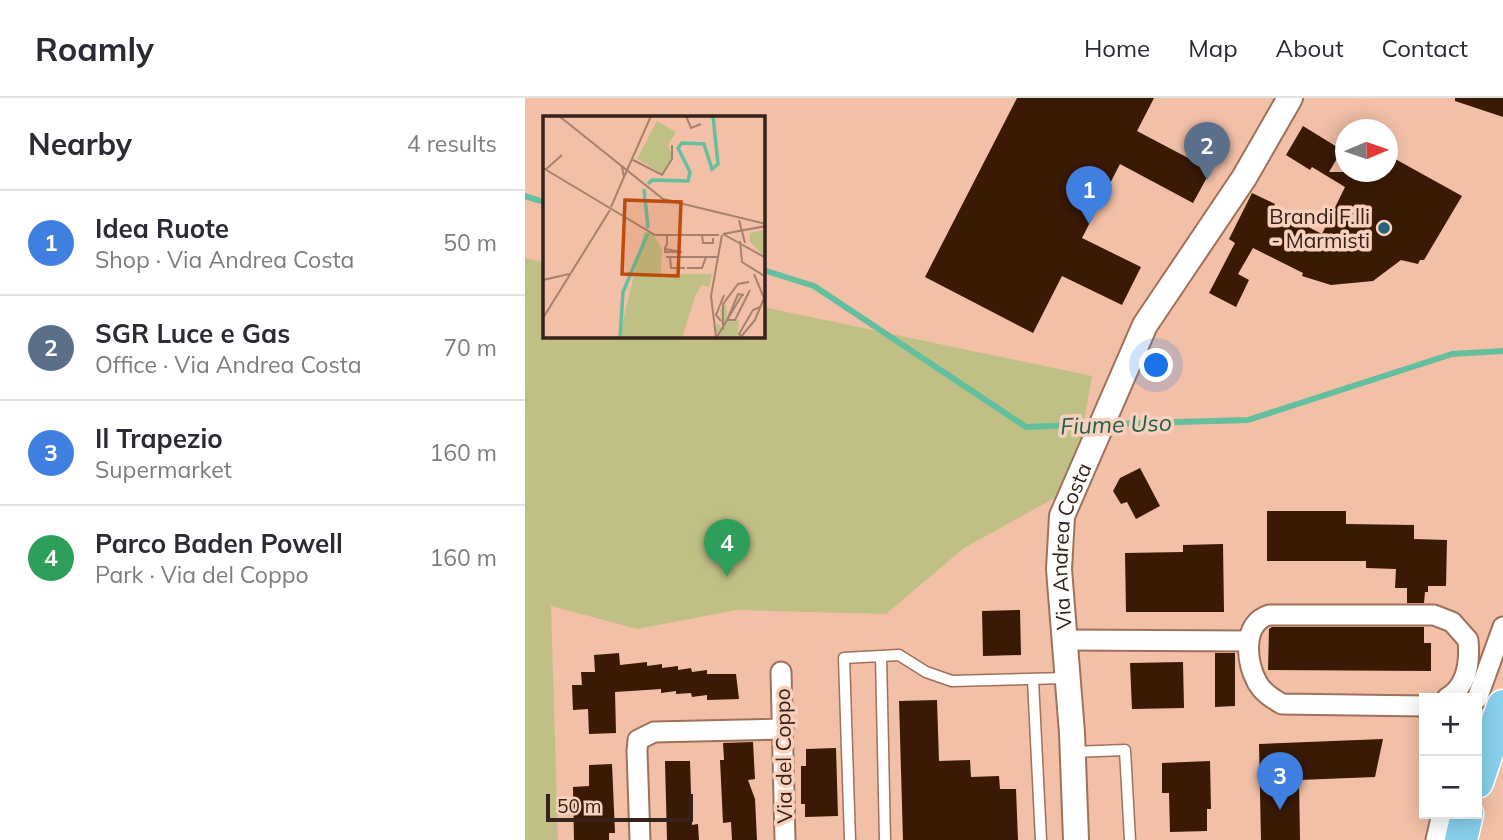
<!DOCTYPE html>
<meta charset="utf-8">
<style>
:root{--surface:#fff;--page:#f2f2f3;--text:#2b2b33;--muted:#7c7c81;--line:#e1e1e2;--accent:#7c3aed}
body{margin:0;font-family:Mulish,sans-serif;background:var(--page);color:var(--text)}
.controls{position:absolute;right:21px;bottom:21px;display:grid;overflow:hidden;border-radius:0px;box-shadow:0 4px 18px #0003}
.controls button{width:63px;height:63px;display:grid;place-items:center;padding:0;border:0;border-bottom:2px solid var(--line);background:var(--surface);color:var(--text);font:35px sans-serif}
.compass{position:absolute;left:810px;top:21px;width:63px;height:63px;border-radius:50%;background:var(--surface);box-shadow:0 4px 18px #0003;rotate:88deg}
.scale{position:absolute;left:21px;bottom:18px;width:147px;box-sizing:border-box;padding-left:7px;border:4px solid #352219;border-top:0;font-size:19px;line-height:24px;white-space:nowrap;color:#352219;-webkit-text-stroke:5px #f8d0bc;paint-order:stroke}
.you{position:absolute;left:632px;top:268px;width:24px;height:24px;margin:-18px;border:5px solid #fff;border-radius:50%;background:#1a73e8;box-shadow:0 0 0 10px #1a73e833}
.badge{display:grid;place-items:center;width:46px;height:46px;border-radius:50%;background:var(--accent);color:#fff;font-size:23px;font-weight:700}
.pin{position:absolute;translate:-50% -58px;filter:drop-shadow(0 2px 4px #0008)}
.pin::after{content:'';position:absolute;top:37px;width:24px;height:21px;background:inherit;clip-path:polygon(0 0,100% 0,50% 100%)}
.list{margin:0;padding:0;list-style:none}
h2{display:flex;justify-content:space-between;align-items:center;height:91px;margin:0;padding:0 28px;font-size:30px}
h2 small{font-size:23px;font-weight:400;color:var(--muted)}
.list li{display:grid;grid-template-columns:46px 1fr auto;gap:21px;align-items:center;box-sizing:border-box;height:105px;padding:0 28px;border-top:2px solid var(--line)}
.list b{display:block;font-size:26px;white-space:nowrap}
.list p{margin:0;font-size:23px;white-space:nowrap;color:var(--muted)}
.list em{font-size:23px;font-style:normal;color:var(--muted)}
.map{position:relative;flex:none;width:978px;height:742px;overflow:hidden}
header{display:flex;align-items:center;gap:42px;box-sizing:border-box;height:98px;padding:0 35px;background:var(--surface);border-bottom:2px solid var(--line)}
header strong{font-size:33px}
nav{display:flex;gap:38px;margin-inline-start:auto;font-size:24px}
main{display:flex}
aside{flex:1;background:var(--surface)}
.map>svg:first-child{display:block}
.green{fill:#c0c086}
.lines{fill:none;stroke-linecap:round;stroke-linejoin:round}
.stream{stroke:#64bf9e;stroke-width:6}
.building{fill:#3a1905}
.service-casing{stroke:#9e715a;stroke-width:13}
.minor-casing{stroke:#9e715a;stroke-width:23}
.tertiary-casing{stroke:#9e715a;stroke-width:28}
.primary-casing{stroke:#fff;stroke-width:35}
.service{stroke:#fff;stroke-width:10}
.minor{stroke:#fff;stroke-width:19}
.tertiary{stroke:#fff;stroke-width:24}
.primary{stroke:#89d0ec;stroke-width:32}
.poi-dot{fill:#27627a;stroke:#f8d0bc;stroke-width:2.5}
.labels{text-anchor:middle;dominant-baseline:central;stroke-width:7;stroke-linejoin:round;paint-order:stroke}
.poi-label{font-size:21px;fill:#352219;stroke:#f8d0bc;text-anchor:end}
.street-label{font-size:21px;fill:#352219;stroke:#f8d0bc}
.water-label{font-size:23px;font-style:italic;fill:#1b624c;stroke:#f8d0bc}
.inset-river{fill:none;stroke:#64bf9e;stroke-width:3.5}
.inset-road{fill:none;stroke:#a6816e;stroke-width:2}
.view{fill:#bb4b0f;fill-opacity:0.15;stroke:#bb4b0f;stroke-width:3.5}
.inset-edge{fill:none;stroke:#352219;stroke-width:3.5}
</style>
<header>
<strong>Roamly</strong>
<nav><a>Home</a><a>Map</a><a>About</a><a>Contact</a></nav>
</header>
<main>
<aside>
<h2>Nearby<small>4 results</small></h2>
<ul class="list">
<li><span class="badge" style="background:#3f7fe0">1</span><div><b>Idea Ruote</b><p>Shop · Via Andrea Costa</p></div><em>50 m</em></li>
<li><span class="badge" style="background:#5c6f8a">2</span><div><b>SGR Luce e Gas</b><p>Office · Via Andrea Costa</p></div><em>70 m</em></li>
<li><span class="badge" style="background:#3f7fe0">3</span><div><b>Il Trapezio</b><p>Supermarket</p></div><em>160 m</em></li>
<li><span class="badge" style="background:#2e9e5b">4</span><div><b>Parco Baden Powell</b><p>Park · Via del Coppo</p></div><em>160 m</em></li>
</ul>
</aside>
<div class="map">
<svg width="978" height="742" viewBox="0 0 978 742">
<rect width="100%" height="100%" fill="#f2c0a7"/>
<path class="green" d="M 0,160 L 19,164 L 19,238 L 238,238 L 238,209 L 567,278 L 548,390 L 439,450 L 361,516 L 212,512 L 112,531 L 26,508 L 33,742 L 0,742 Z"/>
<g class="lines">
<path class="stream" d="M 0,98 L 19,104
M 238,172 L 289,188 L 501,329 L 569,326
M 583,326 L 723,322 L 927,256 L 978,253"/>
</g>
<path class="building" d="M 492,0 L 629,0 L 612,33 L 686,72 L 668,105 L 595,66 L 557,140 L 616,169 L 597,207 L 537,178 L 508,235 L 400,179 Z
M 930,0 L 978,0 L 978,19 L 930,3 Z
M 778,28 L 817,52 L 804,74 L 863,74 L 863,57 L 937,98 L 899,162 L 895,162 L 893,166 L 876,162 L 848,183 L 806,187 L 777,178 L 778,175 L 728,150 L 713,176 L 724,182 L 711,209 L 684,195 L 710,145 L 704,141 L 727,95 L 750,106 L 748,111 L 797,136 L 820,89 L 787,69 L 785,72 L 761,57 Z
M 615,370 L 635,408 L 611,421 L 602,404 L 596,406 L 588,393 L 595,380 Z
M 742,413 L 821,413 L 821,426 L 889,427 L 889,441 L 922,442 L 921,488 L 903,488 L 903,494 L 900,494 L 899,505 L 882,505 L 882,490 L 870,490 L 871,471 L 841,470 L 841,463 L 742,463 Z
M 698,446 L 699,514 L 601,514 L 600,455 L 658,454 L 658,447 Z
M 495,512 L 496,557 L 458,558 L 457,513 Z
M 747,529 L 899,529 L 899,545 L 906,545 L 906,573 L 743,572 L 744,531 Z
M 94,555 L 95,567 L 122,564 L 122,568 L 137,566 L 137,570 L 153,568 L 153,572 L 166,570 L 167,574 L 182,572 L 182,576 L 211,576 L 214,601 L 182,602 L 182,597 L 167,599 L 166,595 L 151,596 L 151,593 L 136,595 L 136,591 L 90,594 L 91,635 L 64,636 L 63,611 L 48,612 L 47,587 L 57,587 L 56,574 L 70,574 L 69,557 Z
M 690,555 L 710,555 L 710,608 L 690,609 Z
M 658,564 L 659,610 L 607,611 L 605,565 Z
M 412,602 L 414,663 L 445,662 L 446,679 L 474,678 L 475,691 L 491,691 L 493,742 L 378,742 L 374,603 Z
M 858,641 L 850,679 L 774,682 L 775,742 L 736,742 L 734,646 Z
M 228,644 L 230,681 L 223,682 L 230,701 L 232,742 L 207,742 L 206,724 L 198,725 L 195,662 L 199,662 L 198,645 Z
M 311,650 L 313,718 L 280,719 L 280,706 L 276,706 L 276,668 L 281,668 L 281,651 Z
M 140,663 L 165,663 L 167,727 L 173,726 L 174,742 L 142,742 Z
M 685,663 L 686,711 L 682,711 L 682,733 L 645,734 L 644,695 L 637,695 L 637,665 Z
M 87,666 L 90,735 L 84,735 L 84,742 L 49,742 L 48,689 L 64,688 L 64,667 Z"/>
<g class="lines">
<defs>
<path id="service" d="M 356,558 L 360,742
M 508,582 L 516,742
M 548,654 L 600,652 L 605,742
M 325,742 L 319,560 L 374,557 L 401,574 L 427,583 L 542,580"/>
<path id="minor" d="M 539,542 L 723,543
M 256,574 L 260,742
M 952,601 L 978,529
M 899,608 L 757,606 C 747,600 738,595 732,584 C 721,563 717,525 744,517 L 909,517 L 927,524 L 943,542 C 945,563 943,588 922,600
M 115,742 L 112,653 L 113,642 L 129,634 L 258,631
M 911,742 L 917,716"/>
<g id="tertiary">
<path id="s1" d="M 551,742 L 547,635 L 534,471 L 537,418 L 620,227 L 719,80 L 765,0"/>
</g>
<path id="primary" d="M 952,684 L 978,608
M 936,742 L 942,716"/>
</defs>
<use href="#service" class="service-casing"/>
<use href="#minor" class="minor-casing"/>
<use href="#tertiary" class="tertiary-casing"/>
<use href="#primary" class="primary-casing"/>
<use href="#service" class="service"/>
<use href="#minor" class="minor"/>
<use href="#tertiary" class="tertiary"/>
<use href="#primary" class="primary"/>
</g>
<circle class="poi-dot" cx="859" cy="130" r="7"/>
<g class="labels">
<g class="poi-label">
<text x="845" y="118">Brandi F.lli<tspan x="845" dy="24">- Marmisti</tspan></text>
</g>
<g class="street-label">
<text stroke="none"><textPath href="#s1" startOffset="296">Via Andrea Costa</textPath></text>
<text transform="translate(258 658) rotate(-91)">Via del Coppo</text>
</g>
<g class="water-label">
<text transform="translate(591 326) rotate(-2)">Fiume Uso</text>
</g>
</g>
<g transform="translate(18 18)">
<rect width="222" height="222" fill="#f2c0a7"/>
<path d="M 114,5 L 133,16 L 125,29 L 130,40 L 119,58 L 94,43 ZM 222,114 L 222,141 L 207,126 L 207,117 ZM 101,116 L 110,118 L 119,132 L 118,158 L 169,158 L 166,171 L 159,169 L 153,178 L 139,222 L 76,222 ZM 183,187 L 185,205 L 196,204 L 194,222 L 176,222 L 172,215 L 174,206 L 179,213 L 177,194 Z" fill="#c0c086"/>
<path class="inset-river" d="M 105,68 L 109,64 L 145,65 L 147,56 L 135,32 L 139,27 L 161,28 L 169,53 L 175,48 L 170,0M 101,73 L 105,112M 77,222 L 80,176 L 105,117"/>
<path class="inset-road" d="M 16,0 L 120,83 L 223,108M 143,0 L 148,12 L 158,8M 90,44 L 119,59 L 129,43 L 129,29M 0,52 L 112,119 L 176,119M 2,54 L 19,39M 81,61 L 108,0M 68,91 L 81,61 L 79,51M 196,104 L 202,127M 180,118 L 223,142M 180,118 L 223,110M 159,119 L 160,127 L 170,127 L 170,122M 197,125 L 199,146 L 223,161M 122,133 L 139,136 L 122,136 L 122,132 L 124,128 L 124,119M 123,141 L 175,141M 127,141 L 128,152 L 142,152M 144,152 L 159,152 L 163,141M 0,164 L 26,158M 0,202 L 67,94M 185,202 L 195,178 L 201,179M 184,204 L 192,204 L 207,174M 178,205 L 173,199 L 181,179M 180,214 L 180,188 L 195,168 L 206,166M 173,221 L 168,180 L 179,119M 174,221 L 199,179M 199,221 L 196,218 L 210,194 L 217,191M 197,222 L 212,204 L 221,182 L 211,158"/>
<path class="view" d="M 82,84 L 138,86 L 135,160 L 79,158 Z"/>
<rect width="222" height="222" class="inset-edge"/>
</g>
</svg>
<div class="controls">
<button>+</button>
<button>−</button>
</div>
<svg class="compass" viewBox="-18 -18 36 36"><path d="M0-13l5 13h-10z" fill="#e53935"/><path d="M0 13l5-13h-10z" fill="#7c7c81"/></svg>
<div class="scale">50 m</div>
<div class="you"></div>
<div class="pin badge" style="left:564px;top:126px;background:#3f7fe0">1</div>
<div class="pin badge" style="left:682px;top:82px;background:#5c6f8a">2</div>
<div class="pin badge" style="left:755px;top:712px;background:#3f7fe0">3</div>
<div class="pin badge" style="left:202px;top:479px;background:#2e9e5b">4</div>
</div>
</main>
